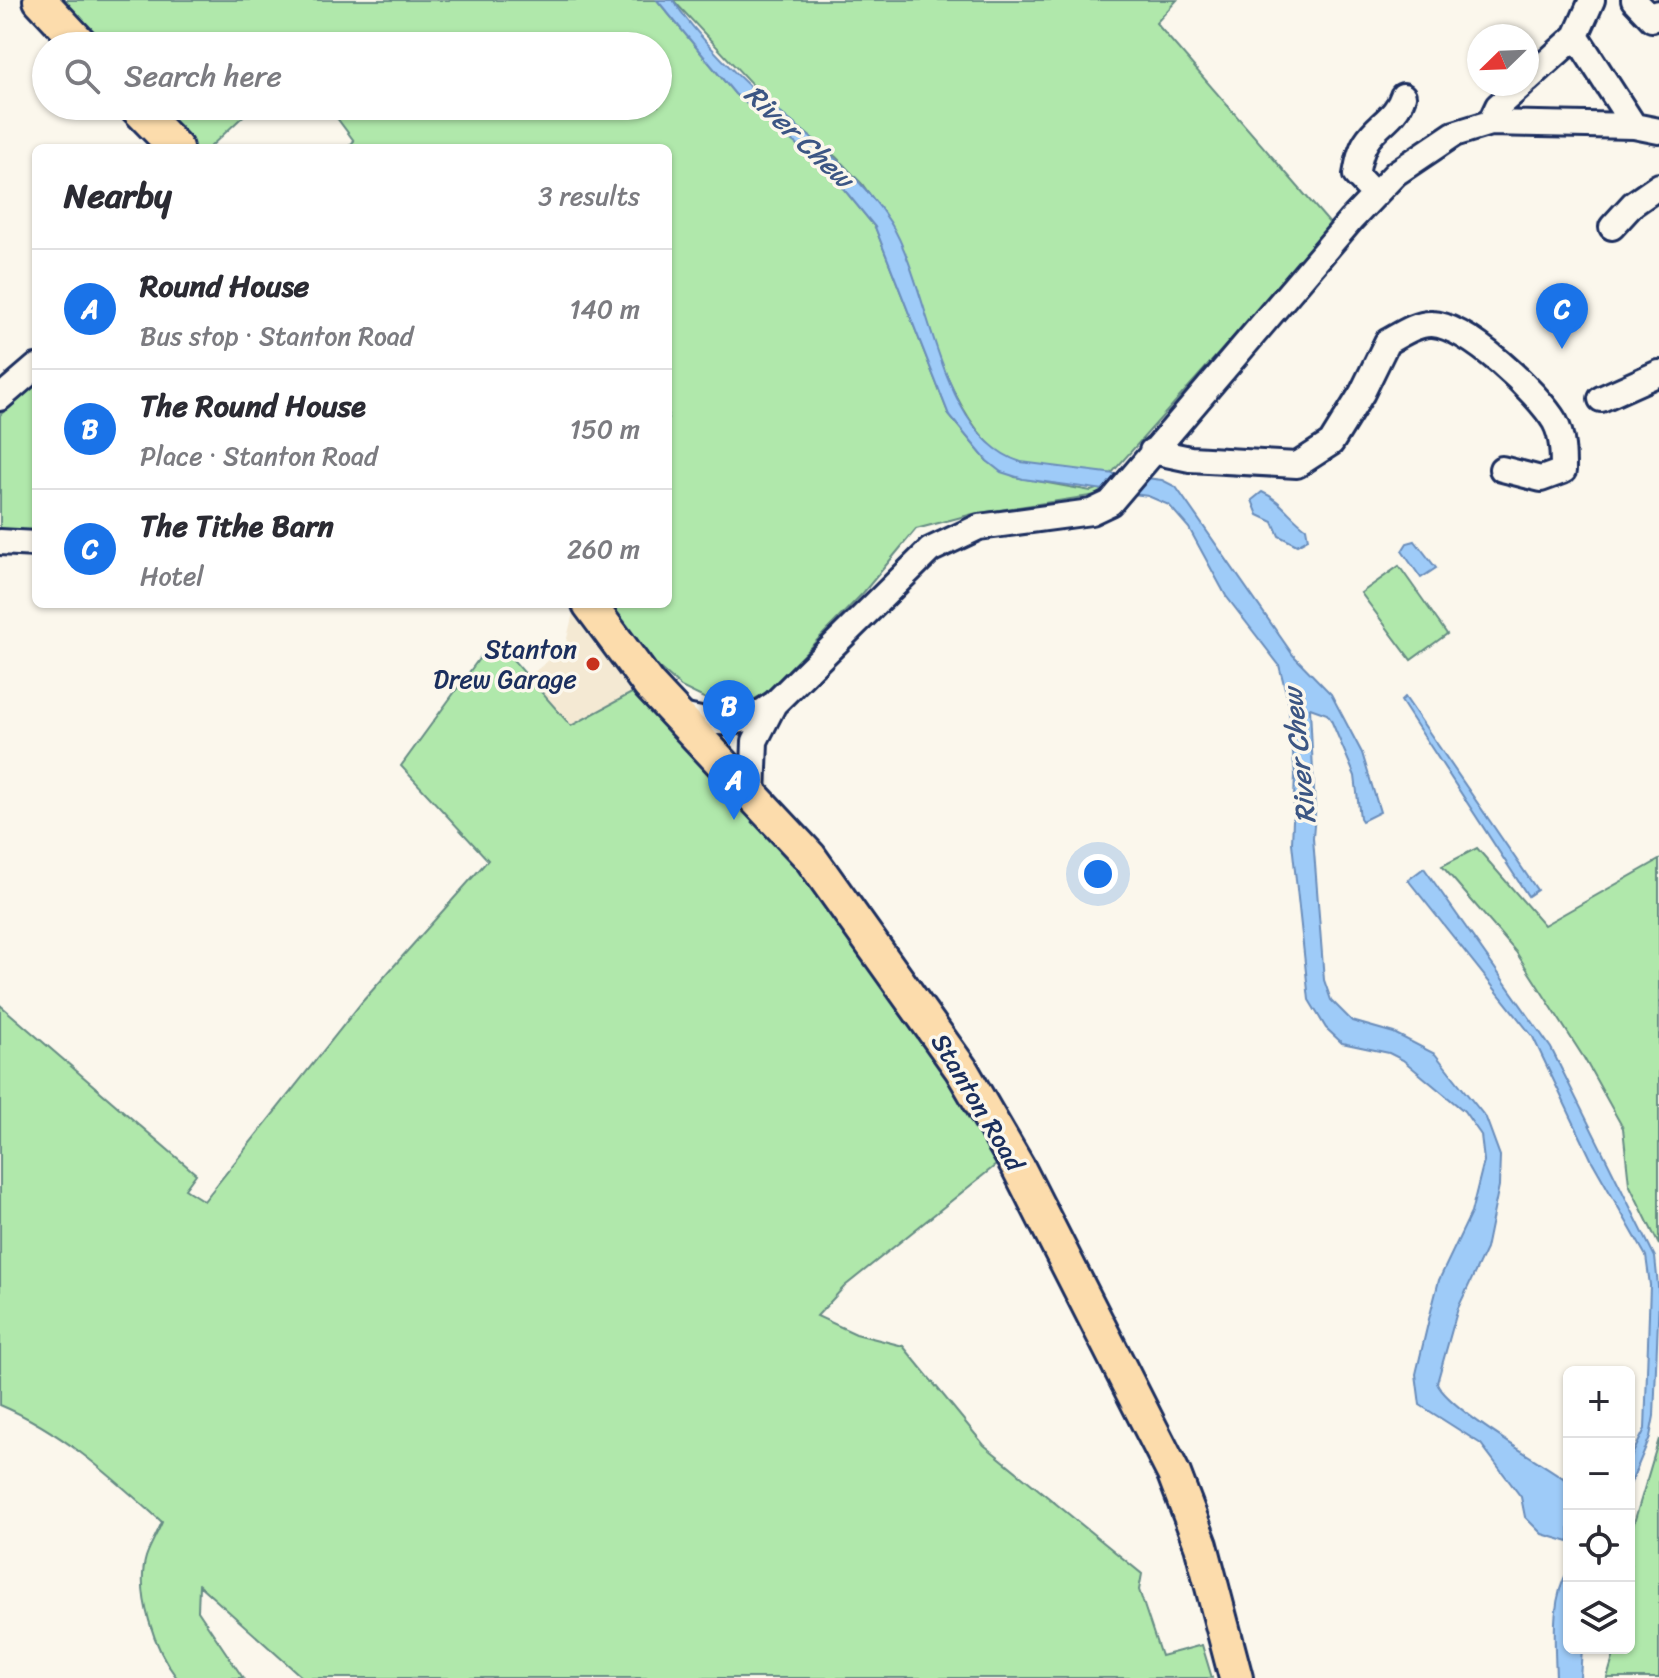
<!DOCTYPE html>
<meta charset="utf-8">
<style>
:root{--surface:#fff;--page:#f7f7f7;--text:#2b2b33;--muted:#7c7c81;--line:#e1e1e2;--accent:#1a73e8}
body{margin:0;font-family:Sriracha,sans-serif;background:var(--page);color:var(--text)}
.controls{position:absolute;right:24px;bottom:24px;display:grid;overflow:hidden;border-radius:12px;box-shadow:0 2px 6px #0004}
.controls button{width:72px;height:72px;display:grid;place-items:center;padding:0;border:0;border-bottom:2px solid var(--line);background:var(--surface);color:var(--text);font:40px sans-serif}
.compass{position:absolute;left:1467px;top:24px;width:72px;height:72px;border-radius:50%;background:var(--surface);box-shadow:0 2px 6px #0004;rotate:247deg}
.you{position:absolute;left:1098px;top:874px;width:28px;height:28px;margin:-20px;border:6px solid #fff;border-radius:50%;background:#1a73e8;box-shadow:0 0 0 12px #1a73e833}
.badge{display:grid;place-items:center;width:52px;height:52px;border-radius:50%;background:var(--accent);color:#fff;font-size:26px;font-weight:700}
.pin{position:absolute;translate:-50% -66px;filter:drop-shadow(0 2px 4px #0008)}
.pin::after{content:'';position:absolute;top:42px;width:28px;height:24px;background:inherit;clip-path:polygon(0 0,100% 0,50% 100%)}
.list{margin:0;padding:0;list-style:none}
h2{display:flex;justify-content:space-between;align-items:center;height:104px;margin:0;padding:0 32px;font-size:34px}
h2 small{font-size:26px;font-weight:400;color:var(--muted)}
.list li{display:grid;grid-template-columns:52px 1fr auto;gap:24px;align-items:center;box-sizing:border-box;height:120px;padding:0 32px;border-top:2px solid var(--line)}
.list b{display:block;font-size:30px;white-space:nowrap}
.list p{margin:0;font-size:26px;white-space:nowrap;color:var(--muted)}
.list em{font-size:26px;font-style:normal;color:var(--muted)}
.icon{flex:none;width:44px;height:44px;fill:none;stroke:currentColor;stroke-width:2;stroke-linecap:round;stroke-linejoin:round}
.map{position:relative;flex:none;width:1659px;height:1678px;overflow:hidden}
.search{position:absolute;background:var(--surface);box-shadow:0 2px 6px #0004;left:32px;top:32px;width:640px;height:88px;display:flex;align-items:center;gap:20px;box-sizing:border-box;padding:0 28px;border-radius:44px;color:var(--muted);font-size:30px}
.panel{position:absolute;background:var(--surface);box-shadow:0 2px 6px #0004;left:32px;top:144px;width:640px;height:464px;border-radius:12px}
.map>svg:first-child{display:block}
.built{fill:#f4e9d3}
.green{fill:#b0e8ab;stroke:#668c84;stroke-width:2}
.water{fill:#9ecbf8;stroke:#6a8dba;stroke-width:2}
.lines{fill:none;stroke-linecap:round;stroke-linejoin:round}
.minor-casing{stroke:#1b2f5e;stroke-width:30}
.major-casing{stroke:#1b2f5e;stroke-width:38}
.minor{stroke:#fbf7ec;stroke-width:24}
.major{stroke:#fcdcac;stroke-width:32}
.poi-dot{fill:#c8321e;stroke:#fbf7ec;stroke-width:3}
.labels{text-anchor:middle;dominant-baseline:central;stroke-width:7;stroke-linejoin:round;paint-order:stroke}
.poi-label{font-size:26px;fill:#1b2f5e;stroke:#fbf7ec;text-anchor:end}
.street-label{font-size:26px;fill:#1b2f5e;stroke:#fbf7ec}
.water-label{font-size:28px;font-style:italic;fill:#3c5684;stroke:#fbf7ec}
</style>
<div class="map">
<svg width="1659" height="1678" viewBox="0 0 1659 1678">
<rect width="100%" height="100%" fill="#fbf7ec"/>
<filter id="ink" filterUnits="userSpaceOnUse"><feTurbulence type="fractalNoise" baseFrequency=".0125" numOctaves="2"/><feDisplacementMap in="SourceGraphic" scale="16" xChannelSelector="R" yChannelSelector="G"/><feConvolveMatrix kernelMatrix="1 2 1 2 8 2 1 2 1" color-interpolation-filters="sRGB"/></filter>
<g filter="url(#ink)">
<path class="built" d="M 575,604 L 639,689 L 571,727 L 528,677 L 565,647 Z"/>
<path class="green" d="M 50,0 L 657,0 L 735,94 L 829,171 L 875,227 L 949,415 L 987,461 L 1015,477 L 1091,491 L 1099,488 L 1103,494 L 973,514 L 916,529 L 863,593 L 766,693 L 740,707 L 712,702 L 681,687 L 648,658 L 600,604 L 668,604 L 668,148 L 347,148 L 354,141 L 328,106 L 658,106 L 658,46 L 90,46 Z
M 673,0 L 1177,0 L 1156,23 L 1332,226 L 1111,474 C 1079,470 1036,472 1007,457 C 952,430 911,280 890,223 L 862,184 L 836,157 L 775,109 Z
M 146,106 L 254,106 L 209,148 L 187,148 Z
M 36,381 L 36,532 L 0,531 L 0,415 Z
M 1399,566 L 1447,634 L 1411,660 L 1361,593 Z
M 494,638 L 571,726 L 639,689 L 848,918 L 1001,1161 L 845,1286 L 817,1316 L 856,1334 L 903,1346 L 984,1445 L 1142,1574 L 1139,1590 L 1161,1656 L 1202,1645 L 1212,1678 L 303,1678 L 199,1585 L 198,1611 L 243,1678 L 177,1678 C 155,1650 135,1594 146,1557 C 150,1545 157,1534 162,1522 C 112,1477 62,1431 0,1405 L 0,1005 L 196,1174 L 185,1189 L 204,1201 L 362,1002 L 488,860 L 401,766 Z
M 1477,848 L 1544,925 L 1659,860 L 1659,1245 L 1629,1184 L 1623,1128 L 1584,1058 L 1516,952 L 1442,866 Z
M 1659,1439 L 1659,1678 L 1607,1678 L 1616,1648 L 1629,1648 L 1631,1533 Z"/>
<path class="water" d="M 657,0 L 673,0 C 695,34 746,86 778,111 C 820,145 860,175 890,222 C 931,287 938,436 1021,462 L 1162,480 L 1176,487 L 1293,655 L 1331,694 L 1362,753 L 1380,812 L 1362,821 L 1360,818 L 1355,776 L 1331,720 L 1327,714 L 1310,708 L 1315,813 L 1313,838 L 1324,980 L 1331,1000 L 1352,1021 L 1394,1033 L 1435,1054 L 1486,1118 L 1500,1156 L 1499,1186 L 1486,1249 L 1458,1308 L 1437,1383 C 1448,1409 1541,1462 1569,1482 L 1569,1542 L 1542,1534 L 1525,1517 L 1521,1497 L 1481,1444 L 1420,1405 L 1416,1374 L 1429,1319 L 1439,1280 L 1471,1213 L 1484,1161 L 1481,1135 L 1464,1111 L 1403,1060 L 1389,1053 L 1342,1043 L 1326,1028 L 1309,1000 L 1292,843 L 1295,775 L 1288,700 L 1279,665 L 1226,596 L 1189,528 L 1169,505 L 1148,496 L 1023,479 L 1001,472 L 987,461 L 949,415 L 875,227 L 829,171 L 735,94 Z
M 1262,492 C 1281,500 1290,517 1306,528 L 1308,539 L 1297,545 L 1279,536 L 1273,522 L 1258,515 L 1252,500 Z
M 1415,541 L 1436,568 L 1421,578 L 1402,551 L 1407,543 Z
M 1405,697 L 1537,890 L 1528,896 L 1401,701 Z
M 1424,868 L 1551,1048 L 1655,1257 L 1659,1296 L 1654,1416 L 1650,1437 L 1629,1487 L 1629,1461 L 1645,1429 L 1650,1285 L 1646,1256 L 1592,1161 L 1533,1037 L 1408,880 Z
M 1569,1569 L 1569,1648 L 1582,1648 L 1580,1678 L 1556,1678 C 1555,1644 1550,1599 1569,1569 Z"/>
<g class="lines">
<defs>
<path id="minor" d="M 1634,0 L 1652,19 L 1659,13
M 1576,36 L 1634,126 L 1659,131
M 1527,80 L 1576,36 L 1592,0
M 1490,123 L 1634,126
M 1375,195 L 1356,175 C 1358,164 1360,152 1366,142 C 1377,124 1396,118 1403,96
M 1612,227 L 1633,204 L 1659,186
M 0,398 L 36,367
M 1601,399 L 1659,373
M 1152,451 L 1190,459 L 1297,465 L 1331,443 L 1362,393 L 1387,342 C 1400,335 1417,323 1432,324 C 1467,325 1538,393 1555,422 C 1563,437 1563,455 1563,471 L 1541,479 L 1502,469
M 0,542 L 36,544
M 675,714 C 711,724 742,729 772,705
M 753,796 L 755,741 L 774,704 L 930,550 L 979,527 L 1091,512 L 1110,503 L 1351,220 L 1396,173 L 1454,134 L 1490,123 L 1498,106 L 1523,84"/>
<path id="major" d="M 40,0 L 83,46
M 135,106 L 176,148
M 589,604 L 649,685 L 810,857 L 961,1069 L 1018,1167 L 1174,1474 L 1201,1545 L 1236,1678"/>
</defs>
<use href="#minor" class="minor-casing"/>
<use href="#major" class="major-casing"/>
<use href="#minor" class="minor"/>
<use href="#major" class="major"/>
</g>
</g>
<circle class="poi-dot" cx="593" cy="664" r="8"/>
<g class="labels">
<g class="poi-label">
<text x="577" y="649">Stanton<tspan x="577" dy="30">Drew Garage</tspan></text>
</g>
<g class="street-label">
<text transform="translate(978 1102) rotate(59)">Stanton Road</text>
</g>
<g class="water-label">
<text transform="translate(799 136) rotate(43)">River Chew</text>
<text transform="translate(1299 756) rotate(-96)">River Chew</text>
</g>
</g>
</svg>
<div class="controls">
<button>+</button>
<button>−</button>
<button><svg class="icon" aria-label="locate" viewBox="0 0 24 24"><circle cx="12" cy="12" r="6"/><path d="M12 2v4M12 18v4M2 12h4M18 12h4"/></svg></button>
<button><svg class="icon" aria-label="layers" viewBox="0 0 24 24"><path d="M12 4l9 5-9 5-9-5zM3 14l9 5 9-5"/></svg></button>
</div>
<svg class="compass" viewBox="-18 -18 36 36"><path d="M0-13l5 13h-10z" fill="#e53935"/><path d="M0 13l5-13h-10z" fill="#7c7c81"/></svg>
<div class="you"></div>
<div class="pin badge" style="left:734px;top:820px">A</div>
<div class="pin badge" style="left:729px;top:746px">B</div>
<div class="pin badge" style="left:1562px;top:349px">C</div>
<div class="search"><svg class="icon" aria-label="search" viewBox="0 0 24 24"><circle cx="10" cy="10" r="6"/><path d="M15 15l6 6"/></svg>Search here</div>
<section class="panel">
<h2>Nearby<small>3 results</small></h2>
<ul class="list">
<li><span class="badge">A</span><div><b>Round House</b><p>Bus stop · Stanton Road</p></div><em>140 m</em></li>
<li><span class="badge">B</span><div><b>The Round House</b><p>Place · Stanton Road</p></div><em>150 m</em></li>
<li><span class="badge">C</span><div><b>The Tithe Barn</b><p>Hotel</p></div><em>260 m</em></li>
</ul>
</section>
</div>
